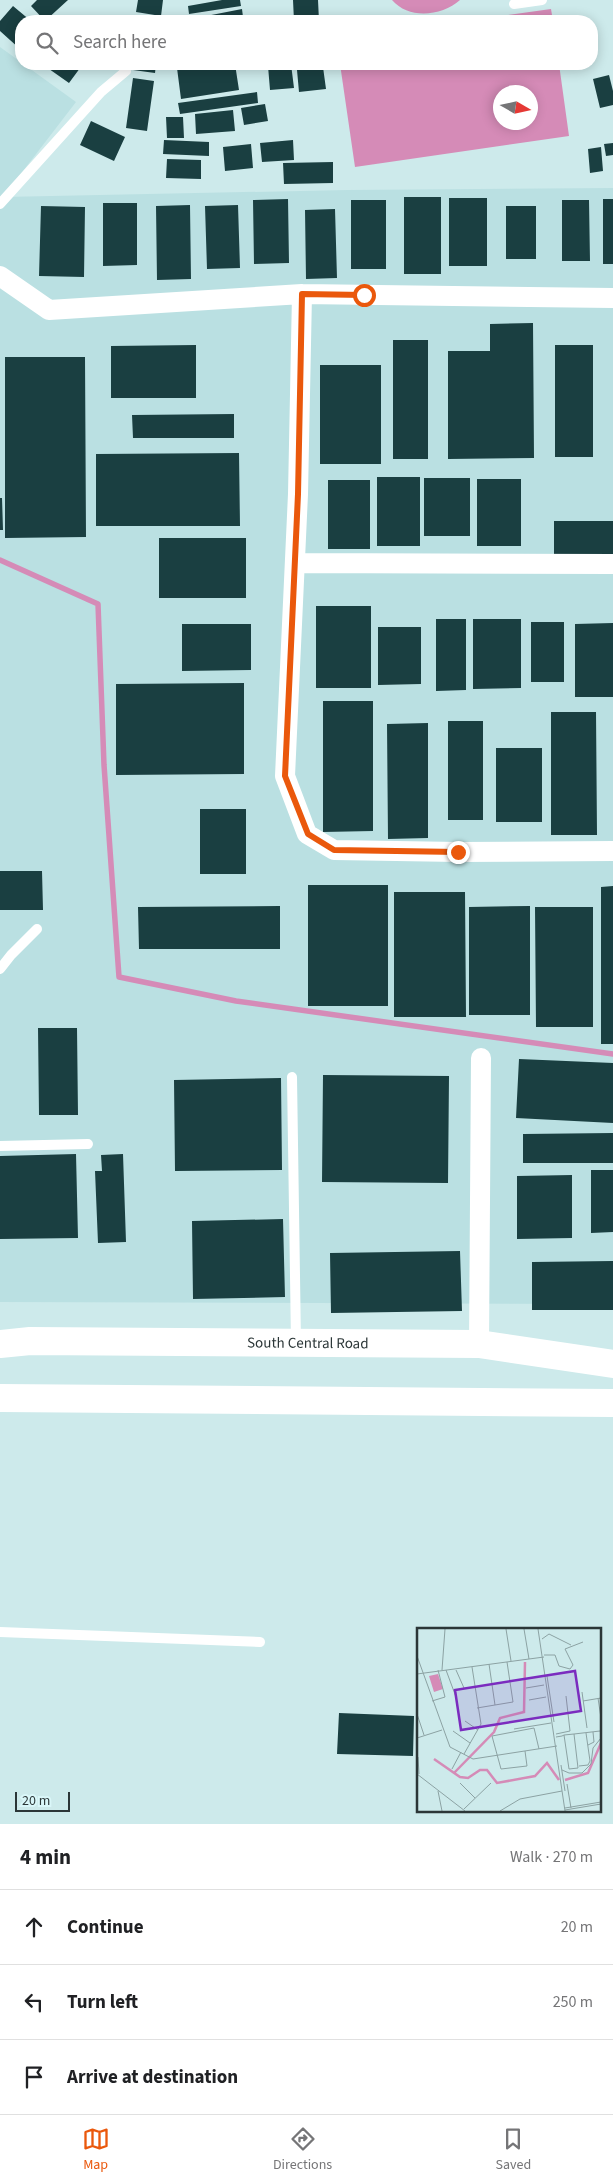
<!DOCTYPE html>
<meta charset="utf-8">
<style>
:root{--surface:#fff;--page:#f2f2f2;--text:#202124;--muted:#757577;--line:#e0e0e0;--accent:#ea580c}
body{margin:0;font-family:"Source Sans 3",sans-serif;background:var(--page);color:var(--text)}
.compass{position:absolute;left:493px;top:85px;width:45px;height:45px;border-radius:50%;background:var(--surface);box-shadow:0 2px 12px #0003;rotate:99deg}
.scale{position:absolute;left:15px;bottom:12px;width:55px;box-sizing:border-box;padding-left:5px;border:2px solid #2b3637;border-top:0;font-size:14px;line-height:18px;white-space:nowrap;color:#2b3637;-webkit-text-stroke:4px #daf7f9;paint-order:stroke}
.stop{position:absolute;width:15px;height:15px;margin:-11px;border:4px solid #ea580c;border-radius:50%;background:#fff}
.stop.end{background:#ea580c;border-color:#fff;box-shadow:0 1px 5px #0008}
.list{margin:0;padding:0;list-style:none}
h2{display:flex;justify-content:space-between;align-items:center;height:65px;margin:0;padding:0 20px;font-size:21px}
h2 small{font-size:16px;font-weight:400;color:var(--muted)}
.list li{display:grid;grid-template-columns:32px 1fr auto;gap:15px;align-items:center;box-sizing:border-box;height:75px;padding:0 20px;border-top:1px solid var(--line)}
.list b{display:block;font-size:19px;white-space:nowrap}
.list em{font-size:16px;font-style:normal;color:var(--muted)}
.icon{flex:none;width:28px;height:28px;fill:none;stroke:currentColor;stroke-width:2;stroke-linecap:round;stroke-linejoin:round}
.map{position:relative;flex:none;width:613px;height:1824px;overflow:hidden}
.search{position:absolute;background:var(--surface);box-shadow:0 2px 12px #0003;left:15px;right:15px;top:15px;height:55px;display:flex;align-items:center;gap:12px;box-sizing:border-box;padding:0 18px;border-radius:20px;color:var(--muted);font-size:19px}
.sheet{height:290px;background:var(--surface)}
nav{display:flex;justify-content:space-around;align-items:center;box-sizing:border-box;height:70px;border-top:1px solid var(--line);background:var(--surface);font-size:14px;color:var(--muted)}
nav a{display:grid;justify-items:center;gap:2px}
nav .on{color:var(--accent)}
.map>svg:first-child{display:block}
.built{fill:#bae0e2}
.water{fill:#d58bb7;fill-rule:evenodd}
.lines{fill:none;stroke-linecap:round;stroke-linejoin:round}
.stream{stroke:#d58bb7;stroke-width:5.5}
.building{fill:#1a3f41}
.service{stroke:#fff;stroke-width:10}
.minor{stroke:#fff;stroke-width:20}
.secondary{stroke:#fff;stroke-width:28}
.route{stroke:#ea580c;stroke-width:6}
.labels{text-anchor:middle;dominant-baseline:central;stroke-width:5;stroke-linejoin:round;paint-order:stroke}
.street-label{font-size:15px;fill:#2b3637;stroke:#daf7f9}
.inset-river{fill:none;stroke:#d58bb7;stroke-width:2.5}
.inset-road{fill:none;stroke:#8ca2a3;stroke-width:1}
.view{fill:#7b2cbf;fill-opacity:0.15;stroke:#7b2cbf;stroke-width:2.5}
.inset-edge{fill:none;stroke:#2b3637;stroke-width:2.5}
</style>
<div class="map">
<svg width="613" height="1824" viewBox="0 0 613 1824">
<rect width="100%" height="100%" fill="#cdeaeb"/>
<path class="built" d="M 0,47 L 76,102 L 3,197 L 347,190 L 613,188 L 613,1304 L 0,1302 Z"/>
<path class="water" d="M 392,0 L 460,0 C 442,16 409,20 392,0 Z
M 551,9 L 553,21 L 466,21 Z
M 340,64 L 559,64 L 569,136 L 355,167 ZM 530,92 L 530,122 L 500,122 L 500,92 Z"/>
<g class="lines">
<path class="stream" d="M 0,560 L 98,604 L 104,765 L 119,977 L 236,1001 L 613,1054"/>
</g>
<path class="building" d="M 37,0 L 68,0 L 45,21 L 31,6 Z
M 138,0 L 163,0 L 161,16 L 136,12 Z
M 222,0 L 240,0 L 241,6 L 189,14 L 188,6 Z
M 293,0 L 318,0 L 319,21 L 294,21 Z
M 13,6 L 31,21 L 21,21 L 20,49 L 0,31 L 0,21 Z
M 242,9 L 243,17 L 218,21 L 196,21 L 196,18 Z
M 42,64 L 83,64 L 69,83 Z
M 134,64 L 156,64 L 155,73 L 133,70 Z
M 205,64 L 235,64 L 239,90 L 181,99 L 177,68 Z
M 291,64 L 294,88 L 270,90 L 268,66 Z
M 323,67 L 326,89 L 299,92 L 297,70 Z
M 609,75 L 613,91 L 613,105 L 600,108 L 593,79 Z
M 133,78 L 154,81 L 147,131 L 126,128 Z
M 257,92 L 258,103 L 180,114 L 178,103 Z
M 265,104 L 268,121 L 244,125 L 241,108 Z
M 233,110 L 235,131 L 196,134 L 195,114 Z
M 166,117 L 183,117 L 184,138 L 167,138 Z
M 91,121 L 125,137 L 114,161 L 80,145 Z
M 164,140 L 209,142 L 209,156 L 163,154 Z
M 293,140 L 294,160 L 262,162 L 260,143 Z
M 613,143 L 613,155 L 606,156 L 604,144 Z
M 251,144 L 253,168 L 225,171 L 223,147 Z
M 601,147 L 603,171 L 590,173 L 588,149 Z
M 167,159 L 201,160 L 201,179 L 166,178 Z
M 333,162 L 333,183 L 284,184 L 283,163 Z
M 404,197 L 441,197 L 441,274 L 404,274 Z
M 449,198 L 487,198 L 487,266 L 449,266 Z
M 288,199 L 289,263 L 254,264 L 253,200 Z
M 603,199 L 613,199 L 613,264 L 603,264 Z
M 351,200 L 386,200 L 386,269 L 351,269 Z
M 562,200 L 589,200 L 590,261 L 562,261 Z
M 103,203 L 137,203 L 137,265 L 103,266 Z
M 190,205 L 191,279 L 157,280 L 156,206 Z
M 238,205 L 240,268 L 207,269 L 205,206 Z
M 41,206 L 85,207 L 84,277 L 39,276 Z
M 506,206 L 536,206 L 536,259 L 506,259 Z
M 335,209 L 337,278 L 306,279 L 305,210 Z
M 533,323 L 534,458 L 448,459 L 448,351 L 490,351 L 490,324 Z
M 393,340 L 428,340 L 428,459 L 393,459 Z
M 196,345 L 196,398 L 111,398 L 111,346 Z
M 555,345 L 593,345 L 593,457 L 555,457 Z
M 5,357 L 85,357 L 86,537 L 5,538 Z
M 320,365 L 381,365 L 381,464 L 320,464 Z
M 234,414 L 234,438 L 133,438 L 132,415 Z
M 239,453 L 240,526 L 96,526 L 96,454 Z
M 377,477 L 420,477 L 420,546 L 377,546 Z
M 424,478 L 470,478 L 470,536 L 424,536 Z
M 477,479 L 521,479 L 521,546 L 477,546 Z
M 328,480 L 370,480 L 370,549 L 328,549 Z
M 0,498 L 2,498 L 3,530 L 0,530 Z
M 554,521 L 613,521 L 613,559 L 554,558 Z
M 159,538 L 246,538 L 246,598 L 159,598 Z
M 316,606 L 371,606 L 371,688 L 316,688 Z
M 436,619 L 466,619 L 466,690 L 436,691 Z
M 473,619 L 521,619 L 521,688 L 473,689 Z
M 531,622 L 564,622 L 564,682 L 531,682 Z
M 613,623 L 613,697 L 575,697 L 575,624 Z
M 182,624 L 251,624 L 251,670 L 182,671 Z
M 378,627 L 421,627 L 421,684 L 378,685 Z
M 244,683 L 244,774 L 116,775 L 116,684 Z
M 323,701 L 373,701 L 373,831 L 323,832 Z
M 551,712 L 596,712 L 597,835 L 551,835 Z
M 448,721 L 483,721 L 483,820 L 448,820 Z
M 428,723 L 428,838 L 388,839 L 387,724 Z
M 496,748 L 542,748 L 542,822 L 496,822 Z
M 200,809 L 246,809 L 246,874 L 200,874 Z
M 0,871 L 42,871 L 43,910 L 0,910 Z
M 308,885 L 388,885 L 388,1006 L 308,1006 Z
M 613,886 L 613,1044 L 601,1044 L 601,887 Z
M 394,892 L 465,892 L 466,1017 L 394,1017 Z
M 280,906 L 280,949 L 139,949 L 138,907 Z
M 530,906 L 530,1015 L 469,1015 L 469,907 Z
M 535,907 L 593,907 L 593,1027 L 536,1027 Z
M 38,1028 L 77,1028 L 78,1115 L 39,1115 Z
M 519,1059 L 613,1063 L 613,1123 L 516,1118 Z
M 323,1075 L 449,1076 L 448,1183 L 322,1182 Z
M 281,1078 L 282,1170 L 175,1171 L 174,1080 Z
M 613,1133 L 613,1163 L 523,1163 L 523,1134 Z
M 76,1154 L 78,1238 L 0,1239 L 0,1156 Z
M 123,1154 L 126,1242 L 98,1243 L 95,1171 L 102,1171 L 101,1155 Z
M 591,1170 L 613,1170 L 613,1232 L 591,1233 Z
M 572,1175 L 572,1238 L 517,1239 L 517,1176 Z
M 283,1219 L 285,1297 L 193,1299 L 192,1221 Z
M 460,1251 L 462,1311 L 331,1313 L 330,1253 Z
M 613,1261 L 613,1310 L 532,1310 L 532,1262 Z
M 339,1713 L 414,1716 L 413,1756 L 337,1754 Z"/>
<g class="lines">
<path class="service" d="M 514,4 L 542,0
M 0,204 L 101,92 L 126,71
M 0,969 L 11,955 L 37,929
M 292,1077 L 296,1342
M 0,1146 L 88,1144
M 0,1632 L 260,1642"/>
<path class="minor" d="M 0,276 L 49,310 L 302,294 L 613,298
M 302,294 L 298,494 L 285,776 L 307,834 L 334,850 L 458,852 L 613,851
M 295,563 L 613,564
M 479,1344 L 481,1058"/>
<g class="secondary">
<path id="s1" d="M 0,1344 L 30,1341 L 479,1344 L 613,1364"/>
<path d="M 0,1398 L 613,1403"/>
</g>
</g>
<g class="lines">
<path class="route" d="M 364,295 L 302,294 L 298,494 L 285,776 L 308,834 L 334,850 L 458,852"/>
</g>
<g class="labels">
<g class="street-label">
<text stroke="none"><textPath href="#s1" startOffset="308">South Central Road</textPath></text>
</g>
</g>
<g transform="translate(417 1628)">
<rect width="184" height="184" fill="#cdeaeb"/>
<path d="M 21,46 L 26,61 L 17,64 L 12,48 Z" fill="#d58bb7"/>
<path class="inset-river" d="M 17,131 L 43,149 L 51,150 L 63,142 L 70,142 L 80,155 L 118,148 L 130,135 L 142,152M 37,145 L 77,104 L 83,90 L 107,84 L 108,34M 148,152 L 171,145 L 184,115"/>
<path class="inset-road" d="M 89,1 L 94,33M 107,1 L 112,31M 121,1 L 148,183M 125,11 L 132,6 L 154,17M 127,27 L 138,27 L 142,38 L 153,41 L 156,37 L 148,21 L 166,14M 0,28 L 33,119 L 56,131 L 140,118M 72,36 L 78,77M 25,42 L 28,1M 29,42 L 39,69M 39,42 L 47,60M 0,46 L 127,29M 130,48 L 137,94M 109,60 L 127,57M 165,64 L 170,100M 181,70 L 184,90M 112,72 L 129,69M 15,73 L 28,69 L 21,42M 166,73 L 184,70M 60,80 L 96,74 L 90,34M 0,86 L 7,107M 48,93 L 61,102M 97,101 L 134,95M 36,103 L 53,115M 139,106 L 153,103 L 149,68M 157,106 L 183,103M 139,109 L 145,108 L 147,107 L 157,106 L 161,140 L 152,141 L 147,107M 0,110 L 25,102M 171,117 L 177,114 L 176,104M 108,123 L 110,138 L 84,141 L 75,108 L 117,100 L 122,121M 47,126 L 64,96 L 55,39M 1,129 L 2,146M 144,137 L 148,163M 162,138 L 171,137 L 173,133 L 169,105M 35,141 L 44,124M 145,142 L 152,145 L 165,145 L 174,136 L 176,120 L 184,110M 0,146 L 48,183M 43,155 L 58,170M 150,156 L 154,180M 21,163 L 25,183M 148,180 L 184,174M 47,181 L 74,155M 148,182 L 184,176M 83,183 L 103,171 L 145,163"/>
<path class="view" d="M 158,43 L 164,83 L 44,102 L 38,62 Z"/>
<rect width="184" height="184" class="inset-edge"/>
</g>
</svg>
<svg class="compass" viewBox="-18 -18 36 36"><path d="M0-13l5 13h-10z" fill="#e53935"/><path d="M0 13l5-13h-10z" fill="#757577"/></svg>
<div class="scale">20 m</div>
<div class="stop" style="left:364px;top:295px"></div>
<div class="stop end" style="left:458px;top:852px"></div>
<div class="search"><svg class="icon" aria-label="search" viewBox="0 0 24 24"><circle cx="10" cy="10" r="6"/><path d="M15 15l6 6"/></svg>Search here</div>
</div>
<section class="sheet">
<h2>4 min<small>Walk · 270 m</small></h2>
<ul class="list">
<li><svg class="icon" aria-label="ahead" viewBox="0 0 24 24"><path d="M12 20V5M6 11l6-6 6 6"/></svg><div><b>Continue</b></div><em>20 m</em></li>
<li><svg class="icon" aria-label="left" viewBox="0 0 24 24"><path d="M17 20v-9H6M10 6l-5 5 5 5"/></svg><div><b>Turn left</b></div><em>250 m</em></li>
<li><svg class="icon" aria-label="arrive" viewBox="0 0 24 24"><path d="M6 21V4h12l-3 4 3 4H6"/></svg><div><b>Arrive at destination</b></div></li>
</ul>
</section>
<nav>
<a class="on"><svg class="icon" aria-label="map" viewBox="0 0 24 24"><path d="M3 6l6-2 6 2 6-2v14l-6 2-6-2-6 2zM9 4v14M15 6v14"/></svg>Map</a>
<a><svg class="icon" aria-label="directions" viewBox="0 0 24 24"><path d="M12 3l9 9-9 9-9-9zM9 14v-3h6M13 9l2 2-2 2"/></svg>Directions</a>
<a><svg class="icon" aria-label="saved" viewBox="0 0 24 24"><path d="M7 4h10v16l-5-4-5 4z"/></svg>Saved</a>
</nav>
